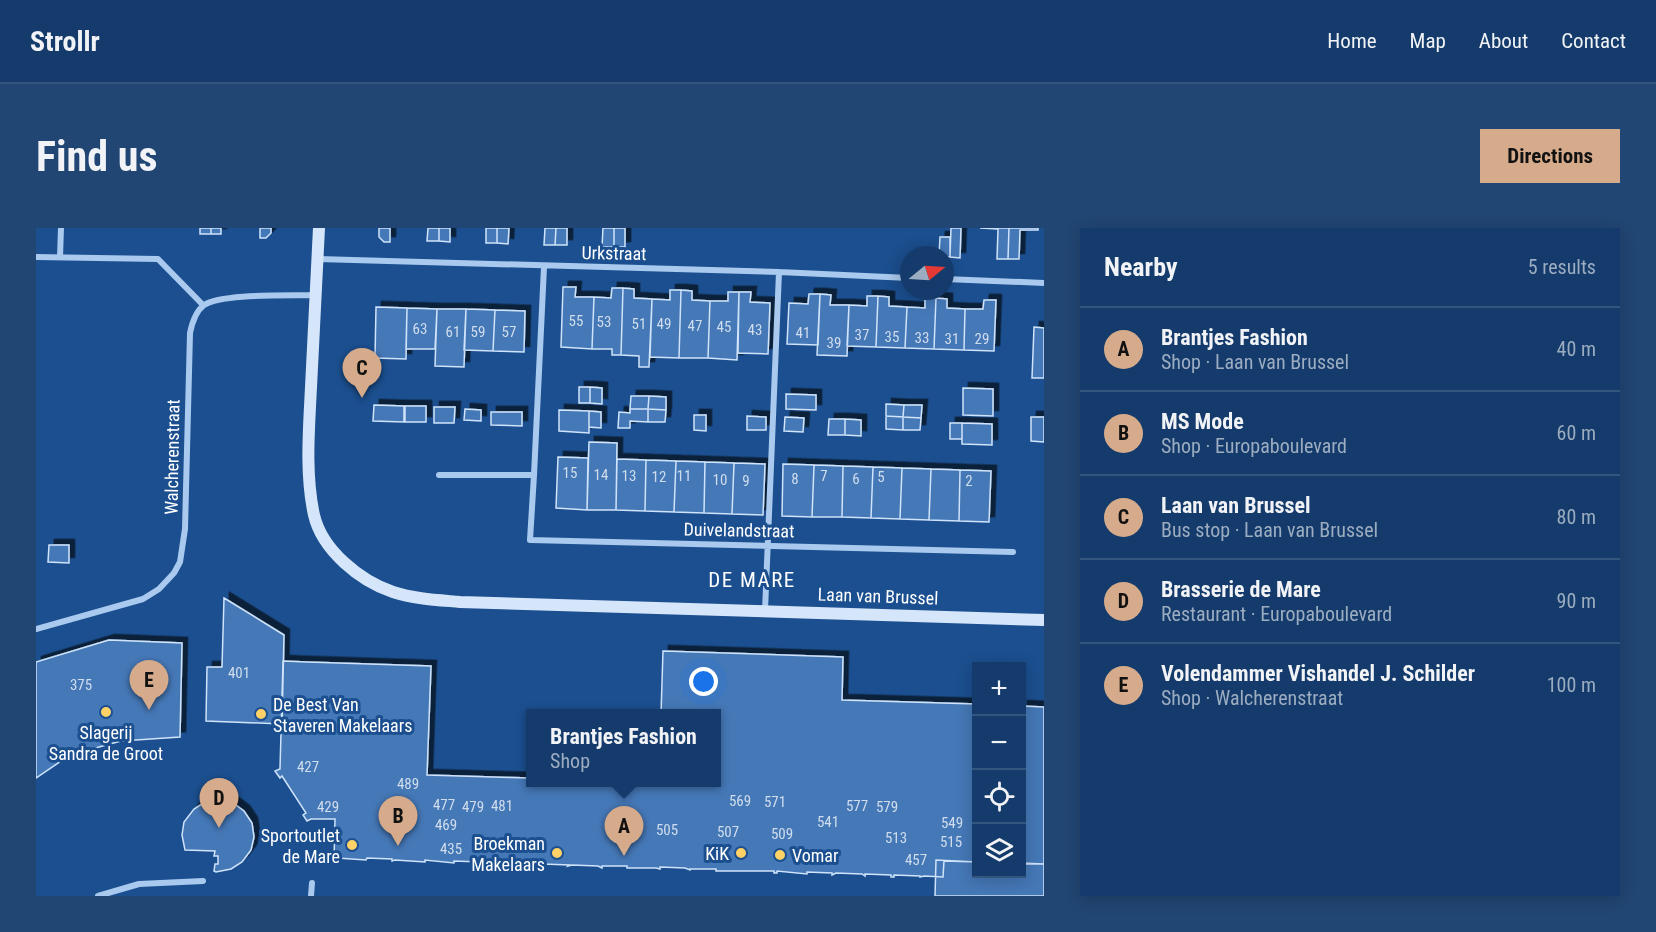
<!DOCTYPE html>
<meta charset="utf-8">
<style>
:root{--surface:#143b6b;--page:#214673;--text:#f1f3f6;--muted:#9dadc1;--line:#33557e;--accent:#d6ab8b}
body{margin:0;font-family:"Roboto Condensed",sans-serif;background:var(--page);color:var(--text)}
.controls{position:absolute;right:18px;bottom:18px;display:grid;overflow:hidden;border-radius:0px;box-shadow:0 3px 15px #0003}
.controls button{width:54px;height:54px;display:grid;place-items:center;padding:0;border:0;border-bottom:2px solid var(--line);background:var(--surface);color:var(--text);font:30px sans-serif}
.compass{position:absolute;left:864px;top:18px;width:54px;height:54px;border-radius:50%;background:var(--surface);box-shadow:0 3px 15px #0003;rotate:72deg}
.you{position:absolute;left:668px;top:454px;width:21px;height:21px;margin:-15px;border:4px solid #fff;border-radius:50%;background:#1a73e8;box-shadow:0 0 0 9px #1a73e833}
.badge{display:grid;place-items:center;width:39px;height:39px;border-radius:50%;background:var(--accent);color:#111;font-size:20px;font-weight:700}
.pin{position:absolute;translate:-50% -50px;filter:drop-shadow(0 2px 3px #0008)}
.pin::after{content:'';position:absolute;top:32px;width:21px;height:18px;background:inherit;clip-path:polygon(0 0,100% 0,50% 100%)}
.popup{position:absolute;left:490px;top:481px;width:195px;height:78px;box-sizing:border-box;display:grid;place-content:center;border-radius:0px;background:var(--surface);filter:drop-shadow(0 2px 4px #0005);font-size:20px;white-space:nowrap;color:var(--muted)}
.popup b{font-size:22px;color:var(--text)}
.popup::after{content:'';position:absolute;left:50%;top:100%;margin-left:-12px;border:12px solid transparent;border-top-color:var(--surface)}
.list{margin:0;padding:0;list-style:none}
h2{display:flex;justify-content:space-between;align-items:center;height:78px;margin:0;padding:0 24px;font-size:26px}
h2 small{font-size:20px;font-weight:400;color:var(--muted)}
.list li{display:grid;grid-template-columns:39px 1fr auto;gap:18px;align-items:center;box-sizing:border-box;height:84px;padding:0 24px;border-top:2px solid var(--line)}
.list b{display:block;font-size:22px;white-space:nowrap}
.list p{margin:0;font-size:20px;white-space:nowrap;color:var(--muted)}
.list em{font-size:20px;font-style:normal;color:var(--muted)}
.icon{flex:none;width:33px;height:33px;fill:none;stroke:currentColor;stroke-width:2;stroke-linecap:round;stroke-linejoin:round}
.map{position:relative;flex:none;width:1008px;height:668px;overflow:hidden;border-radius:0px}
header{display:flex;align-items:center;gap:36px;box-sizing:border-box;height:84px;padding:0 30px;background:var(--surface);border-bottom:2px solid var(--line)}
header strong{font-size:28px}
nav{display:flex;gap:33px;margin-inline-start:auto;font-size:21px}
.intro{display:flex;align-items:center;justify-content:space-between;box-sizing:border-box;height:144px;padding:0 36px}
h1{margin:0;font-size:42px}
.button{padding:15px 27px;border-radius:0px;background:var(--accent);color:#111;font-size:21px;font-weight:700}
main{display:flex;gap:36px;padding:0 36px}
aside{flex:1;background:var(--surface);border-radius:0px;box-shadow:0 3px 15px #0003}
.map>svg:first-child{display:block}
.building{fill:#4478b7;stroke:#cfe3fa;stroke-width:1.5;filter:url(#shadow)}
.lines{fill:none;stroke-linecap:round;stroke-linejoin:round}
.street{stroke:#a9c9ee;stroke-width:6}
.secondary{stroke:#d6e6fa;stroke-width:12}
.poi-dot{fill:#ffd166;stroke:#1b4f8f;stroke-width:2}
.labels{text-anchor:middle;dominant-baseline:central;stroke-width:6;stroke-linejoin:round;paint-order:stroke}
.number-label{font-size:15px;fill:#d0dded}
.street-label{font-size:18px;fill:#fff;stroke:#1b4f8f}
.poi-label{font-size:18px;fill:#fff;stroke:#1b4f8f;text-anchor:end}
.quarter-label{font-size:21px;letter-spacing:1.5px;fill:#fff;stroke:#1b4f8f}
</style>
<header>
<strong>Strollr</strong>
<nav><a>Home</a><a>Map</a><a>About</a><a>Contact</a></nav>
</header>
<div class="intro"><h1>Find us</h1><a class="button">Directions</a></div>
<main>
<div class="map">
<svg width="1008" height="668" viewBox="0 0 1008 668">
<defs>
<filter id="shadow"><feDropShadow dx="5.5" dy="-5.5" stdDeviation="0" flood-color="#0009"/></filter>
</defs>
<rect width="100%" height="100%" fill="#1b4f8f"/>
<path class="building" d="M 164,0 L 175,0 L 175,6 L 164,6 Z
M 175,0 L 185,0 L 185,6 L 175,6 Z
M 224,0 L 235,0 L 235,5 L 230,10 L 224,10 Z
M 343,0 L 354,0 L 354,14 L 348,14 L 343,9 Z
M 392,0 L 403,0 L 403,13 L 391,13 Z
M 403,0 L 414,0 L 414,14 L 403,13 Z
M 450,0 L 461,0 L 461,15 L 450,15 Z
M 461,0 L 473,0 L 472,16 L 461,15 Z
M 509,0 L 520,0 L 519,17 L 508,17 Z
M 520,0 L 531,0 L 531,17 L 519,17 Z
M 567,0 L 578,0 L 578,19 L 566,19 Z
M 578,0 L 589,0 L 589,19 L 578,19 Z
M 915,0 L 925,0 L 924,30 L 914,29 Z
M 944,0 L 973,0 L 972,31 L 961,31 L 962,1 Z
M 973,0 L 1002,0 L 1002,2 L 984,2 L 983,31 L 972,31 Z
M 904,9 L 914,9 L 914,29 L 903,27 Z
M 527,59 L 540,59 L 539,69 L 558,69 L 556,121 L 525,119 Z
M 576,60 L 587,60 L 585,127 L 576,127 L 576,121 L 556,121 L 558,69 L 575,70 Z
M 587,60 L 598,61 L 598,70 L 616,71 L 613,139 L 603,139 L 603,128 L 585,127 Z
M 634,62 L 645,62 L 643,130 L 614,129 L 616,71 L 634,72 Z
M 645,62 L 656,63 L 656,72 L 674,73 L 672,130 L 643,130 Z
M 692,64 L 703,64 L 701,132 L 672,130 L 674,73 L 692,73 Z
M 703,64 L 715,64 L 714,74 L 734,75 L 732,126 L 702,125 Z
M 773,66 L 784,66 L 782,117 L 751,116 L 753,75 L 772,76 Z
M 784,66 L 795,67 L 794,77 L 813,77 L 811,128 L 781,127 Z
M 831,68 L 842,68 L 840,119 L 811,118 L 813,77 L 831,78 Z
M 842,68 L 853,69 L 853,78 L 871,79 L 869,120 L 840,119 Z
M 889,70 L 900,70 L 898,121 L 869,120 L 871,79 L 889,80 Z
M 900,70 L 911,71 L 911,80 L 929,81 L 928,122 L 898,121 Z
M 948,72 L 960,72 L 958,123 L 928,122 L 929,81 L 947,81 Z
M 340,79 L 371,80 L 370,131 L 339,130 Z
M 371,80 L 401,81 L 399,121 L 370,121 Z
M 401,81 L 430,81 L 428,139 L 399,138 Z
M 430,81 L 459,82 L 457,123 L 428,122 Z
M 459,82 L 489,83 L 488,124 L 457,123 Z
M 998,99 L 1008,100 L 1008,150 L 996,150 Z
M 543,159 L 554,159 L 554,175 L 543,175 Z
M 554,159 L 566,160 L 566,176 L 554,175 Z
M 927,160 L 957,161 L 957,188 L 927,187 Z
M 750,166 L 780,167 L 780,182 L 750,181 Z
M 595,168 L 613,168 L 612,181 L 594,181 Z
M 613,168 L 630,169 L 630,182 L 612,181 Z
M 850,176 L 868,177 L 867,189 L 850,188 Z
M 338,177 L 368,178 L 368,194 L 337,193 Z
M 868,177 L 886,177 L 885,190 L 867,189 Z
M 369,178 L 390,178 L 390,194 L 369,194 Z
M 398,179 L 419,179 L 418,195 L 398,195 Z
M 429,181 L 445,182 L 445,193 L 428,192 Z
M 594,181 L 612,181 L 612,194 L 594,193 L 594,200 L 582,200 L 583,184 L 594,185 Z
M 612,181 L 630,182 L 629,194 L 612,194 Z
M 523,182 L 553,183 L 553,205 L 523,203 Z
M 553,183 L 565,184 L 565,200 L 553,199 Z
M 455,184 L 486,184 L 486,198 L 455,197 Z
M 658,187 L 670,187 L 670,203 L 658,202 Z
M 711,188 L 730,189 L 730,202 L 711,202 Z
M 850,188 L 867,189 L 867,202 L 850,201 Z
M 749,189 L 768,190 L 767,204 L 748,203 Z
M 867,189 L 885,190 L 884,202 L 867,202 Z
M 995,189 L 1008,189 L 1008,214 L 995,213 Z
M 793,191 L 809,191 L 809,207 L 792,207 Z
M 809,191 L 825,192 L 825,208 L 809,207 Z
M 914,195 L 926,195 L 926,211 L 914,211 Z
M 926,195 L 956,196 L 956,217 L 926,216 Z
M 553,214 L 581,215 L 580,282 L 551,282 Z
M 522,229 L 552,230 L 551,282 L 520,280 Z
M 581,231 L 610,232 L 609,283 L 580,282 Z
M 610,232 L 640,233 L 638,284 L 609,283 Z
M 640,233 L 669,234 L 668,285 L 638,284 Z
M 669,234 L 698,235 L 696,286 L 668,285 Z
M 698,235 L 729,236 L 727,287 L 696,286 Z
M 747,236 L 778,237 L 776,289 L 746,288 Z
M 778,237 L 807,238 L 806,289 L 776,289 Z
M 807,238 L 837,239 L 835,290 L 806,289 Z
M 837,239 L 866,240 L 864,291 L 835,290 Z
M 866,240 L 895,241 L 893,292 L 864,291 Z
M 895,241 L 924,242 L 923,293 L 893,292 Z
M 924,242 L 955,243 L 953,294 L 923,293 Z
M 13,317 L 33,317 L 33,335 L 12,334 Z
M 188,370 L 248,407 L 246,496 L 170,493 L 171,439 L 186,439 Z
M 73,412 L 146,415 L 144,509 L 85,513 L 34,527 L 0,550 L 0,434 Z
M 627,423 L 807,429 L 806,472 L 940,476 L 940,634 L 908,633 L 907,649 L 888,648 L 884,649 L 884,648 L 858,647 L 858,649 L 855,649 L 855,647 L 829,646 L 829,648 L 826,646 L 800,645 L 796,647 L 796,645 L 771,644 L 771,646 L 741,643 L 741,645 L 738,645 L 738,643 L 680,643 L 680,641 L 654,641 L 654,642 L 649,640 L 624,639 L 624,641 L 620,640 L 591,640 L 591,638 L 566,638 L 566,640 L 562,638 L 536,637 L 532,638 L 533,637 L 507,636 L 507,638 L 504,636 L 478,635 L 474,637 L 474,635 L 449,634 L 449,636 L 445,634 L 418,633 L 418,635 L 389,632 L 389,634 L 359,632 L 356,633 L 356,631 L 331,630 L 330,632 L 301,630 L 298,631 L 299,591 L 275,591 L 271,593 L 267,587 L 270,585 L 246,548 L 244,550 L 239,543 L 244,541 L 247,433 L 271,434 L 395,438 L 391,547 L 495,550 L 495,554 L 681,554 L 681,486 L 625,486 Z
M 986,478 L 1008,479 L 1008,636 L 986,636 Z
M 183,571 L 197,575 L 208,583 L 216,595 L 218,609 L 215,622 L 206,634 L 195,641 L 180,644 L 178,643 L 179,636 L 182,636 L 182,628 L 178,628 L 179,623 L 149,622 L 146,607 L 148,594 L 158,581 L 169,574 Z
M 900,632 L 940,634 L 940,646 L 986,646 L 986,635 L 1008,636 L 1008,668 L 899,668 Z"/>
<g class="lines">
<path class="street" d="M 0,29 L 122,31 L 167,77
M 24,29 L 25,0
M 282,31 L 743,44 L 873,50
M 909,51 L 1008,55
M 403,247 L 498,247 L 508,39
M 498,247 L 494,312 L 977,324
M 729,383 L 743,44
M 0,401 L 107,371 L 123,361 L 138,345 L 144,334 L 149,301 L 154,105 C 156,95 159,84 168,77 C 186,65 255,68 280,67
M 62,668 L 103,656 L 167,653
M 275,668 L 276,655"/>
<path class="secondary" d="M 283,0 C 280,53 278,106 275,159 C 273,201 269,246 278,287 C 286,322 324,353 357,364 C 379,371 402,372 424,374 L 1008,392"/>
</g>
<g class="poi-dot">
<circle cx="70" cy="484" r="6"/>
<circle cx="225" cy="486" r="6"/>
<circle cx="316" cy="617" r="6"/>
<circle cx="521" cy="625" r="6"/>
<circle cx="705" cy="625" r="6"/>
<circle cx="744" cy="627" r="6"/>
</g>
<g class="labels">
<g class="number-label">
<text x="540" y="93">55</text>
<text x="568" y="94">53</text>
<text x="603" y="96">51</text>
<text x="628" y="96">49</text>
<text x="659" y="98">47</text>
<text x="688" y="99">45</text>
<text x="384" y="101">63</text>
<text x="719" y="102">43</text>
<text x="417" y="104">61</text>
<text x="442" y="104">59</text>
<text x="473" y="104">57</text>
<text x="767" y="105">41</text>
<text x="826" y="107">37</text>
<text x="856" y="109">35</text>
<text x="886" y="110">33</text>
<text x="916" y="111">31</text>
<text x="946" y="111">29</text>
<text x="798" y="115">39</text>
<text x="534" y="245">15</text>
<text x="565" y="247">14</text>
<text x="593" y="248">13</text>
<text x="648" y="248">11</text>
<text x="788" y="248">7</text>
<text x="623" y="249">12</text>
<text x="845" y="249">5</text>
<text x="759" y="251">8</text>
<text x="820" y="251">6</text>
<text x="684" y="252">10</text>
<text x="710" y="253">9</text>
<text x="933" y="253">2</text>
<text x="203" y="445">401</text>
<text x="45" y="457">375</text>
<text x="272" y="539">427</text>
<text x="372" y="556">489</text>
<text x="704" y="573">569</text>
<text x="739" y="574">571</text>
<text x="408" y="577">477</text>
<text x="466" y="578">481</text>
<text x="821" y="578">577</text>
<text x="292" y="579">429</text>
<text x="437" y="579">479</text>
<text x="851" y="579">579</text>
<text x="792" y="594">541</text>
<text x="916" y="595">549</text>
<text x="410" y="597">469</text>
<text x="631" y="602">505</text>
<text x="692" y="604">507</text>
<text x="746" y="606">509</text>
<text x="860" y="610">513</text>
<text x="915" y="614">515</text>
<text x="415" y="621">435</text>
<text x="880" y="632">457</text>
</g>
<g class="street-label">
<text transform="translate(578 25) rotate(1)">Urkstraat</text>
<text transform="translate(136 229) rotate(-89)">Walcherenstraat</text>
<text transform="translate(703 302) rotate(1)">Duivelandstraat</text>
<text transform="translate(842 368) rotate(2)">Laan van Brussel</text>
</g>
<g class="poi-label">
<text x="237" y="476" text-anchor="start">De Best Van<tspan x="237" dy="21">Staveren Makelaars</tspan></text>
<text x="70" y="504" text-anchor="middle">Slagerij<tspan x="70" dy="21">Sandra de Groot</tspan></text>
<text x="304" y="607">Sportoutlet<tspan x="304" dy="21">de Mare</tspan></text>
<text x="509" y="615">Broekman<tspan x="509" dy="21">Makelaars</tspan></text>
<text x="693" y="625">KiK</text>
<text x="756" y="627" text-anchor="start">Vomar</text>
</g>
<g class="quarter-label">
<text x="716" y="352">DE MARE</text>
</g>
</g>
</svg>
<div class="controls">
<button>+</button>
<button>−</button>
<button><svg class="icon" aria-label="locate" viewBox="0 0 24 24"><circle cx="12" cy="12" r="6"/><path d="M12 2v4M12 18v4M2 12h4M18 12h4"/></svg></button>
<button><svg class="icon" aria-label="layers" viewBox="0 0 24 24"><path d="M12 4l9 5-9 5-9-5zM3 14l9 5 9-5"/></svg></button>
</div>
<svg class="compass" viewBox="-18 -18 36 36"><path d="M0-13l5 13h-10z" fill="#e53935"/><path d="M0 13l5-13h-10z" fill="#9dadc1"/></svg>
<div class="you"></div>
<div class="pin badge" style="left:588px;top:628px">A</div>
<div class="popup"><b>Brantjes Fashion</b>Shop</div>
<div class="pin badge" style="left:362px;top:618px">B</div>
<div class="pin badge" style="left:326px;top:170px">C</div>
<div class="pin badge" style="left:183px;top:600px">D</div>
<div class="pin badge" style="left:113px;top:482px">E</div>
</div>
<aside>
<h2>Nearby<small>5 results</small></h2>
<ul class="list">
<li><span class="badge">A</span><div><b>Brantjes Fashion</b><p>Shop · Laan van Brussel</p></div><em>40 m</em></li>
<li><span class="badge">B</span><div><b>MS Mode</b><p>Shop · Europaboulevard</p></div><em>60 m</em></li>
<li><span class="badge">C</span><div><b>Laan van Brussel</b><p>Bus stop · Laan van Brussel</p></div><em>80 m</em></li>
<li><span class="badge">D</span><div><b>Brasserie de Mare</b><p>Restaurant · Europaboulevard</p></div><em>90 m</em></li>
<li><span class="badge">E</span><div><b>Volendammer Vishandel J. Schilder</b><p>Shop · Walcherenstraat</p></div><em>100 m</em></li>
</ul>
</aside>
</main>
